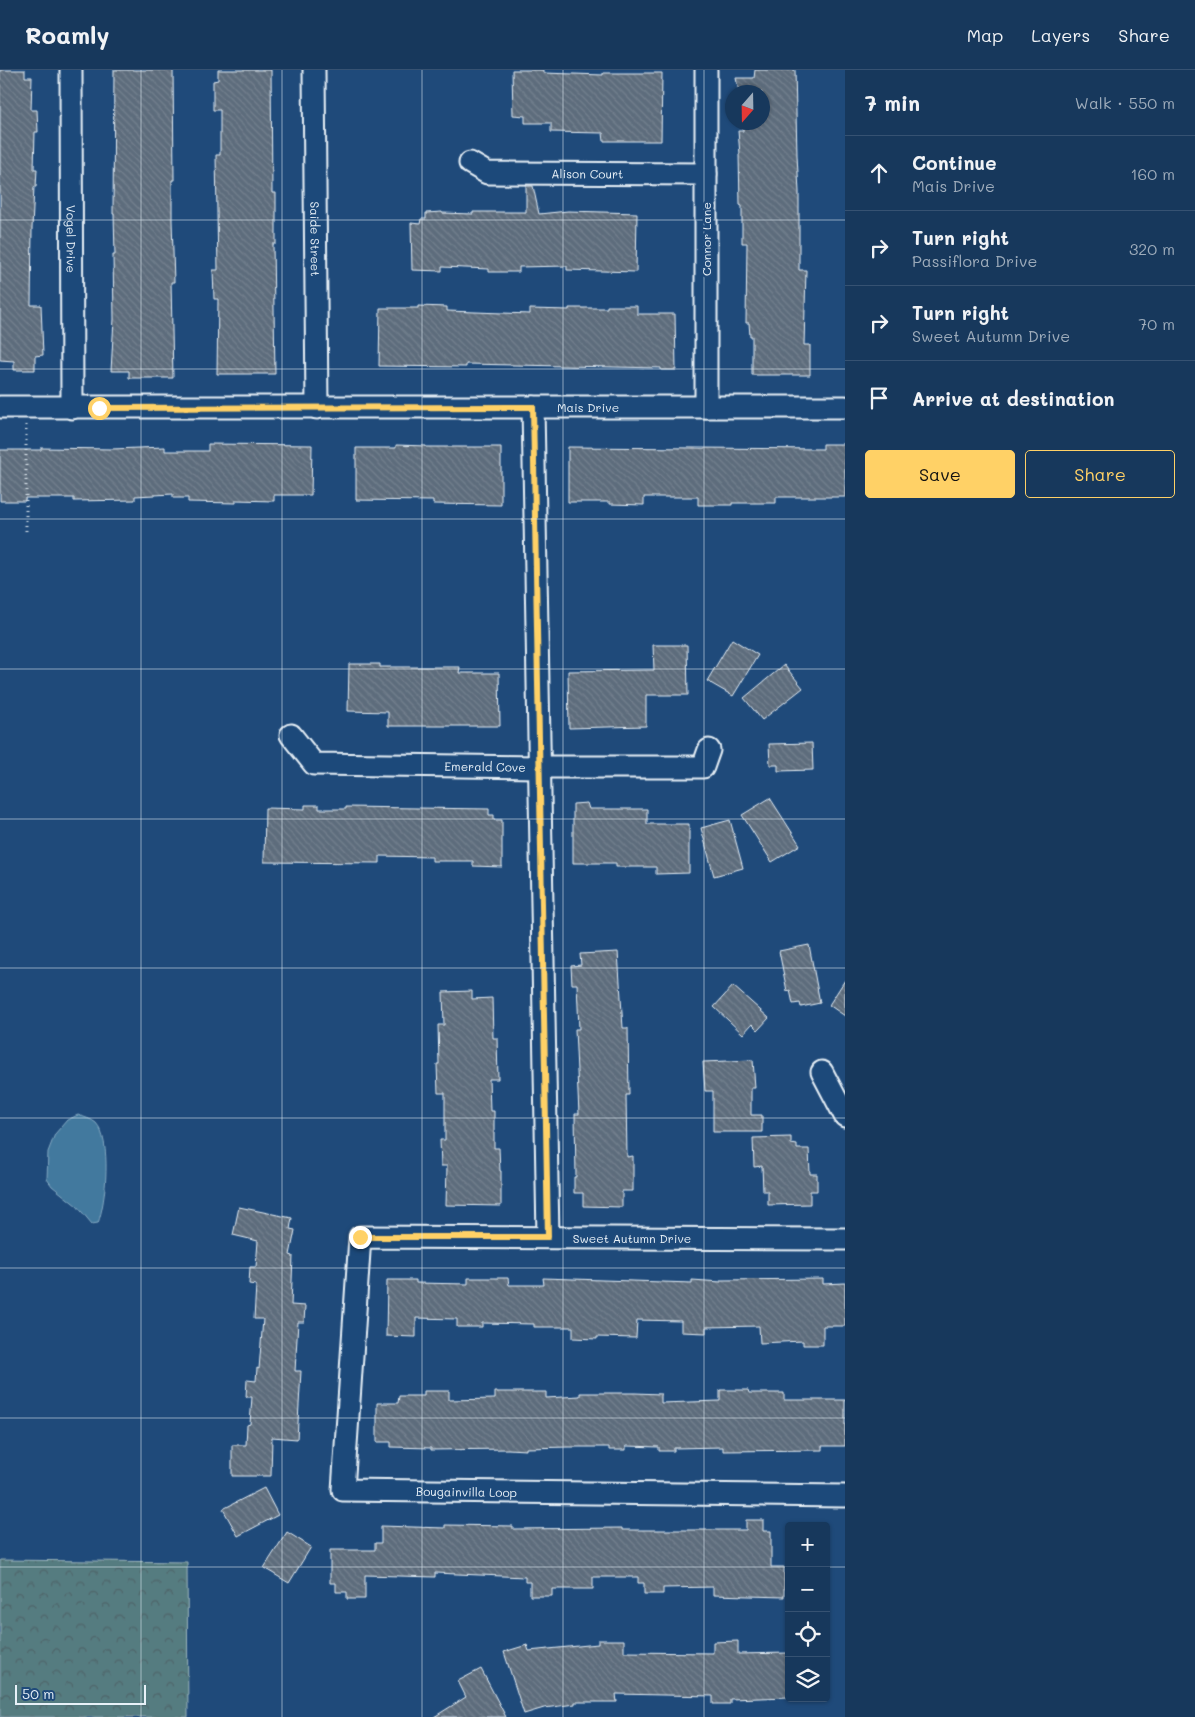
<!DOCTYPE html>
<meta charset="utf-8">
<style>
:root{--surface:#17385c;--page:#244365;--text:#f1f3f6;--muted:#9eacbb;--line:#365272;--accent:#ffd166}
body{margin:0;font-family:Mali,sans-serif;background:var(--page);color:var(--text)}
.controls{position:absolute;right:15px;bottom:15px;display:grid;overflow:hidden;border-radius:5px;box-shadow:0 1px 4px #0004}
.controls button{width:45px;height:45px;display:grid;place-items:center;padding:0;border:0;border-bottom:1px solid var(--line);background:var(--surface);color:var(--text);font:25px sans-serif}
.compass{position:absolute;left:725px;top:15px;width:45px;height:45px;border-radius:50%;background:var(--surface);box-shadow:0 1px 4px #0004;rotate:200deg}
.scale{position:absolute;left:15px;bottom:12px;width:131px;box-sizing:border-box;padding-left:5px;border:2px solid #e8f1f8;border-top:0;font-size:14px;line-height:18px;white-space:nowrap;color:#e8f1f8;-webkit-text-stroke:4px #1f4a7a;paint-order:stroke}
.stop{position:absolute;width:15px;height:15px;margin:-11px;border:4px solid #ffd166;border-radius:50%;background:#fff}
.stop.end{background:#ffd166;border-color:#fff;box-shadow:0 1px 5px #0008}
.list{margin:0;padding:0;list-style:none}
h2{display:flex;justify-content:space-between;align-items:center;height:65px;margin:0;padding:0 20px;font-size:21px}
h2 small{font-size:16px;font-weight:400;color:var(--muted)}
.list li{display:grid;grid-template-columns:32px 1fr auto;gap:15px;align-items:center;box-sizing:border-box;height:75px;padding:0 20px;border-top:1px solid var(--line)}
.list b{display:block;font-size:19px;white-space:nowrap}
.list p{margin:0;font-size:16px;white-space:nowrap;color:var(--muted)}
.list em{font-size:16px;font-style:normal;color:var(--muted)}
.actions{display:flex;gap:10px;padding:15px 20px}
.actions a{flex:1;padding:11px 0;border:1px solid var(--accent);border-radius:5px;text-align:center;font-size:18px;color:var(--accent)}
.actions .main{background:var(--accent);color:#111}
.icon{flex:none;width:28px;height:28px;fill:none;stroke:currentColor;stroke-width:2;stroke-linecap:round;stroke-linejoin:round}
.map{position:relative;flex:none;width:845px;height:1647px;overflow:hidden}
header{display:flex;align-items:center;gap:30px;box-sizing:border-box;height:70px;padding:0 25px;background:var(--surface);border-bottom:1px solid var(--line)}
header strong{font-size:24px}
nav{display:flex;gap:28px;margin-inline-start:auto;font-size:18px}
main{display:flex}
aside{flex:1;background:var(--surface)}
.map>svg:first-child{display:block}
.forest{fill:url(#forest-crowns);stroke:#9eb6bc}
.water{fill:#42799e;stroke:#84a9c2}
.building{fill:url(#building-back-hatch);stroke:#e8f1f8}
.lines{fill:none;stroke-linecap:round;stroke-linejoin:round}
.street-casing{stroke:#e8f1f8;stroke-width:25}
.path{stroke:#e8f1f8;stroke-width:3;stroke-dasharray:1 4;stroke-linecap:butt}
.street{stroke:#1f4a7a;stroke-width:21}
.route{stroke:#ffd166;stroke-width:6}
.grid{fill:none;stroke:#e8f1f8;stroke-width:1;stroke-opacity:0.55}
.labels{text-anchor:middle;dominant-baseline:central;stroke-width:5;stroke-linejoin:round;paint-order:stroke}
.street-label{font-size:12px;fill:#e8f1f8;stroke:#1f4a7a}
</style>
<header>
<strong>Roamly</strong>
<nav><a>Map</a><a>Layers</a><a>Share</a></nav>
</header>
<main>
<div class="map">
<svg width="845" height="1647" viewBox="0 0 845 1647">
<defs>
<pattern id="forest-crowns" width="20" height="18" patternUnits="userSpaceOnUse" patternTransform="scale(1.25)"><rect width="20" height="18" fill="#557b80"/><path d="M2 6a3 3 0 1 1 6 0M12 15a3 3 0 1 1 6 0" fill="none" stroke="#4e6468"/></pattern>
<pattern id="building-back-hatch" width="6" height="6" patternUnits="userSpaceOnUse" patternTransform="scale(1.25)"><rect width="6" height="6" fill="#5d6c7c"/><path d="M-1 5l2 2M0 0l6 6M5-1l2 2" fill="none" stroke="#74818f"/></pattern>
</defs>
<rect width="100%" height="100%" fill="#1f4a7a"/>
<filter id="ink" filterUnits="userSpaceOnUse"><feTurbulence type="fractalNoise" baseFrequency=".02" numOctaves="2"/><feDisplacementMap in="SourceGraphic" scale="10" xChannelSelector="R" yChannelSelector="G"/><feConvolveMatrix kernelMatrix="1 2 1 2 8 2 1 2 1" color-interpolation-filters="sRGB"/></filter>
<g filter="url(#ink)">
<path class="forest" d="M 0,1490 L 187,1492 L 188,1647 L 0,1647 Z"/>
<path class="water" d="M 78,1045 C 83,1047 92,1049 96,1053 C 112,1070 106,1132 98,1153 L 92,1154 L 77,1136 L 52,1116 L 47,1109 L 48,1082 L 55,1064 L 67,1050 Z"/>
<path class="building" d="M 0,0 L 25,0 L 25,7 L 32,7 L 31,40 L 37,40 L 38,62 L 35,62 L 34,99 L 37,99 L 36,117 L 34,117 L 32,158 L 31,235 L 41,235 L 43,285 L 35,286 L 35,300 L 14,300 L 14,291 L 0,290 Z
M 114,0 L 173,0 L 174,110 L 172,110 L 172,151 L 174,212 L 171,212 L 173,308 L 129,308 L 129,301 L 111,301 L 114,249 L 113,185 L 115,185 L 114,144 L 113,144 Z
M 218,0 L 271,0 L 272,123 L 276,123 L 276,174 L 273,174 L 275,304 L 217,304 L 218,229 L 214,229 L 213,200 L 218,200 L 216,85 L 220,85 L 220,40 L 213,40 L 213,11 L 218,10 Z
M 512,0 L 543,0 L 543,3 L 603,5 L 603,3 L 662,3 L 661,71 L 604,71 L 603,63 L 551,62 L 551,53 L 525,53 L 525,46 L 513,45 Z
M 755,0 L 795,0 L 797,85 L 799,122 L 799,200 L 806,200 L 804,275 L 810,275 L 810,305 L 752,305 L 752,266 L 750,266 L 749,253 L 746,253 L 747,173 L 742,173 L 742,136 L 740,135 L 739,84 L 740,84 L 738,61 L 743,61 L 743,52 L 762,52 L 762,22 L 739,22 L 736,8 L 754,8 Z
M 526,116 L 533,116 L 539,144 L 568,141 L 637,143 L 636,202 L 567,200 L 567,196 L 519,197 L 519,202 L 489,202 L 489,199 L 442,197 L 442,201 L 412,200 L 411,153 L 420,154 L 421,149 L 426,149 L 426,143 L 442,142 L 442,143 L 473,144 L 473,142 L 526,142 Z
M 418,236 L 447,237 L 447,241 L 530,244 L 530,239 L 569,240 L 569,238 L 607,238 L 607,236 L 637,236 L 637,244 L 675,244 L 676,300 L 661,300 L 661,298 L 466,294 L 466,297 L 379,296 L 380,238 L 418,238 Z
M 208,374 L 312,375 L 311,425 L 274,425 L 274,431 L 236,430 L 236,433 L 188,432 L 188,428 L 173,428 L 173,424 L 135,426 L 135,430 L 74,431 L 74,428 L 25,428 L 25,431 L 0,431 L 0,380 L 41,380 L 41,378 L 112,379 L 165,377 L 165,381 L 208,381 Z
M 823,374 L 845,374 L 845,427 L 776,427 L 776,433 L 732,433 L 732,435 L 698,435 L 698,427 L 644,427 L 644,435 L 610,434 L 610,432 L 568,432 L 568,377 L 823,379 Z
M 396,375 L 426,376 L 426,377 L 501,377 L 501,435 L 433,434 L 433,431 L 356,430 L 356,378 L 396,378 Z
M 732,569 L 758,585 L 733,626 L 707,611 Z
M 653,575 L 687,575 L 688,625 L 646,625 L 646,656 L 569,658 L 568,601 L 654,600 Z
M 349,594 L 380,594 L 380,597 L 460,597 L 459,603 L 499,603 L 500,656 L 388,656 L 388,642 L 348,641 Z
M 784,595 L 803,618 L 762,650 L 744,628 Z
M 812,673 L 813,700 L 778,701 L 778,695 L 770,695 L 769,674 Z
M 770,728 L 800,775 L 772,792 L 742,745 Z
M 587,733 L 589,739 L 647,739 L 647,754 L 689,754 L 689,803 L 656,804 L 656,797 L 616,797 L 616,793 L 573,793 L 573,734 Z
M 305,735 L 319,735 L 319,739 L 346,739 L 346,737 L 489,739 L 489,745 L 494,745 L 494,750 L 502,750 L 502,797 L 473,796 L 473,791 L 432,791 L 432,787 L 380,786 L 380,793 L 264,792 L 265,738 L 305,739 Z
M 730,750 L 743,798 L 714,806 L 701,758 Z
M 809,875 L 820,933 L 801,937 L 800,933 L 793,934 L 790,920 L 787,921 L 779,881 Z
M 618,882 L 623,958 L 628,958 L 629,1025 L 626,1025 L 627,1087 L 633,1086 L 633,1121 L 622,1121 L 622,1137 L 583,1136 L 583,1123 L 574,1123 L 574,1107 L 576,1107 L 575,1044 L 579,1044 L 575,959 L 579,959 L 577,914 L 572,914 L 571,896 L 581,895 L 580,884 Z
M 845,910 L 845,946 L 829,935 Z
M 733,916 L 769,948 L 758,960 L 752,954 L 743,964 L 714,937 Z
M 472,921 L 472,929 L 492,928 L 493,968 L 497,968 L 498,1009 L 489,1009 L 490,1041 L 494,1041 L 494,1078 L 499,1078 L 500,1101 L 501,1101 L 501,1136 L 446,1135 L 447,1096 L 441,1096 L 440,1070 L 445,1070 L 445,1023 L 438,1023 L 437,994 L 439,994 L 438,955 L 444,955 L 443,922 Z
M 753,990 L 755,1018 L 751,1018 L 751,1045 L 762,1045 L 762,1062 L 713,1062 L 713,1021 L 705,1021 L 703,992 Z
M 791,1067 L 791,1074 L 797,1075 L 797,1079 L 809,1079 L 810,1104 L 817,1104 L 817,1121 L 810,1121 L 810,1134 L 768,1135 L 768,1121 L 763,1121 L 762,1096 L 754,1097 L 753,1068 Z
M 239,1137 L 292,1148 L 290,1159 L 295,1160 L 290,1185 L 293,1186 L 291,1235 L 305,1236 L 304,1252 L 298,1252 L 295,1301 L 301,1301 L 297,1369 L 272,1367 L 271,1406 L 232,1406 L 232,1375 L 246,1375 L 247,1355 L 250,1354 L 252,1327 L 246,1327 L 247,1310 L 256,1311 L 257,1298 L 259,1299 L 263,1249 L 254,1249 L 256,1215 L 249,1214 L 250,1197 L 256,1197 L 258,1171 L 233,1165 Z
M 468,1208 L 508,1208 L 509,1215 L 544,1215 L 543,1208 L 692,1213 L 692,1210 L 721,1212 L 721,1210 L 823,1209 L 823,1214 L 845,1213 L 845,1256 L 823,1256 L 823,1275 L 803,1275 L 803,1271 L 760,1273 L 759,1256 L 706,1257 L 706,1263 L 681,1262 L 681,1251 L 637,1250 L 636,1268 L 597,1267 L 597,1269 L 573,1268 L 573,1257 L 534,1257 L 534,1254 L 482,1253 L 482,1257 L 457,1257 L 457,1249 L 416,1248 L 416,1267 L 386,1266 L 387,1210 L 416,1210 L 416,1213 L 468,1214 Z
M 720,1320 L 748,1320 L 749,1323 L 784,1323 L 784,1330 L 845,1330 L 845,1376 L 822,1376 L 822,1380 L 723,1381 L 723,1377 L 674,1378 L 674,1381 L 659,1381 L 659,1377 L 626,1376 L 626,1380 L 609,1380 L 609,1377 L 568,1377 L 526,1378 L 526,1380 L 508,1379 L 431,1380 L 431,1378 L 391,1377 L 391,1372 L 377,1372 L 377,1333 L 398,1333 L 399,1326 L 424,1326 L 424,1321 L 449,1321 L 449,1330 L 495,1329 L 495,1322 L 546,1322 L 546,1328 L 580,1326 L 580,1323 L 635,1323 L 661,1324 L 661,1333 L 720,1331 Z
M 264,1418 L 278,1445 L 238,1466 L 223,1439 Z
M 746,1450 L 763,1450 L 763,1461 L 771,1461 L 771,1497 L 784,1497 L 784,1527 L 713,1525 L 713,1517 L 663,1518 L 663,1524 L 644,1524 L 644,1513 L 638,1513 L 638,1507 L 593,1507 L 593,1519 L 552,1519 L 552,1526 L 530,1526 L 530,1512 L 525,1512 L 525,1507 L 435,1503 L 435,1507 L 365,1505 L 365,1529 L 347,1529 L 347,1522 L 336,1522 L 336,1513 L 330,1513 L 330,1480 L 375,1480 L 375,1473 L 381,1473 L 381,1456 L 445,1458 L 445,1455 L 513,1456 L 513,1459 L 622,1458 L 622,1460 L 746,1460 Z
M 287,1462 L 311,1477 L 289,1513 L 264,1498 Z
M 598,1570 L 624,1570 L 624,1582 L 713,1583 L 713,1572 L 738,1571 L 738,1584 L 789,1583 L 789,1627 L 730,1629 L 730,1634 L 713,1634 L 713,1626 L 616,1624 L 617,1632 L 575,1632 L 575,1634 L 544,1638 L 524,1644 L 504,1582 L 527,1575 L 529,1581 L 598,1574 Z
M 481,1599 L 506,1647 L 434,1647 L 466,1627 L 458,1611 Z"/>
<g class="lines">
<defs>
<g id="street">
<path id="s1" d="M 71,0 L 72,338"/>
<path id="s2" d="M 314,0 L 317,338"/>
<path d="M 706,0 L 706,337"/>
<path id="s3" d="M 470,93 L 487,103 L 706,104"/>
<path id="s4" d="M 0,337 L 845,337"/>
<path d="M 533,337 L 548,1167"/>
<path id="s5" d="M 291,665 L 314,694 L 539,697 L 703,697 L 709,680"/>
<path d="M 822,1002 L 845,1046"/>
<path id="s6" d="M 845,1169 L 360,1167 L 343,1420 L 845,1426"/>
</g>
</defs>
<use href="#street" class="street-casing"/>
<path class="path" d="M 26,355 L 26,461"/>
<use href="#street" class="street"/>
</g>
</g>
<g class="lines" filter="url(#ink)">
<path class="route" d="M 99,338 L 533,337 L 548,1167 L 360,1167"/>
</g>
<path class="grid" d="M 141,0 L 141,1647M 282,0 L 282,1647M 422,0 L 422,1647M 563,0 L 563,1647M 704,0 L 704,1647M 0,150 L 845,150M 0,299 L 845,299M 0,449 L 845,449M 0,599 L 845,599M 0,749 L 845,749M 0,898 L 845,898M 0,1048 L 845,1048M 0,1198 L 845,1198M 0,1348 L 845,1348M 0,1497 L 789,1497M 826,1497 L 845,1497"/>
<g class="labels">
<g class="street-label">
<text stroke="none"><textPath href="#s3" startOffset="120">Alison Court</textPath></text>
<text stroke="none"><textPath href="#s1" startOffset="169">Vogel Drive</textPath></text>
<text stroke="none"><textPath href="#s2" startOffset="169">Saide Street</textPath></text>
<text transform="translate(706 169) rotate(-90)">Connor Lane</text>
<text stroke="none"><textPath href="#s4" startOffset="588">Mais Drive</textPath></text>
<text stroke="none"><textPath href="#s5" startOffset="208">Emerald Cove</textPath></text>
<text x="632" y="1168">Sweet Autumn Drive</text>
<text stroke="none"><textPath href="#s6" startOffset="862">Bougainvilla Loop</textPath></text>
</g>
</g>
</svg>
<div class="controls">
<button>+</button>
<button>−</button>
<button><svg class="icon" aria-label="locate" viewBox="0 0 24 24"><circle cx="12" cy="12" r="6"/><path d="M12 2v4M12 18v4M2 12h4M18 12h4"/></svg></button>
<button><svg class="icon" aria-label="layers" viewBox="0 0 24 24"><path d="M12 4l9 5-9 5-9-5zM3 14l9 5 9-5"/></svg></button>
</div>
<svg class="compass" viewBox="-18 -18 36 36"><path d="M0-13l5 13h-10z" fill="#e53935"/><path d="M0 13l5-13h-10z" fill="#9eacbb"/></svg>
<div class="scale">50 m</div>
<div class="stop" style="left:99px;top:338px"></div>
<div class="stop end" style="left:360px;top:1167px"></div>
</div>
<aside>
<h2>7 min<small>Walk · 550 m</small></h2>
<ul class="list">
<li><svg class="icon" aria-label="ahead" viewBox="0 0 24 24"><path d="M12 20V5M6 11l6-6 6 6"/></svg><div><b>Continue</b><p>Mais Drive</p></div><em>160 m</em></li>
<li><svg class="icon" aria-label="right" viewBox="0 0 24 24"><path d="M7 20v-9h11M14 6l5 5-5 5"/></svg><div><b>Turn right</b><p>Passiflora Drive</p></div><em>320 m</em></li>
<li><svg class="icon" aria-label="right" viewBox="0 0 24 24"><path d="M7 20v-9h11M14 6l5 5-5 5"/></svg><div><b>Turn right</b><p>Sweet Autumn Drive</p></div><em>70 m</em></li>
<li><svg class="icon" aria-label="arrive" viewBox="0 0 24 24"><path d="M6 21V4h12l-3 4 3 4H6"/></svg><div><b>Arrive at destination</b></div></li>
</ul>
<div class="actions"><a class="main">Save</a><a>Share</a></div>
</aside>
</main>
